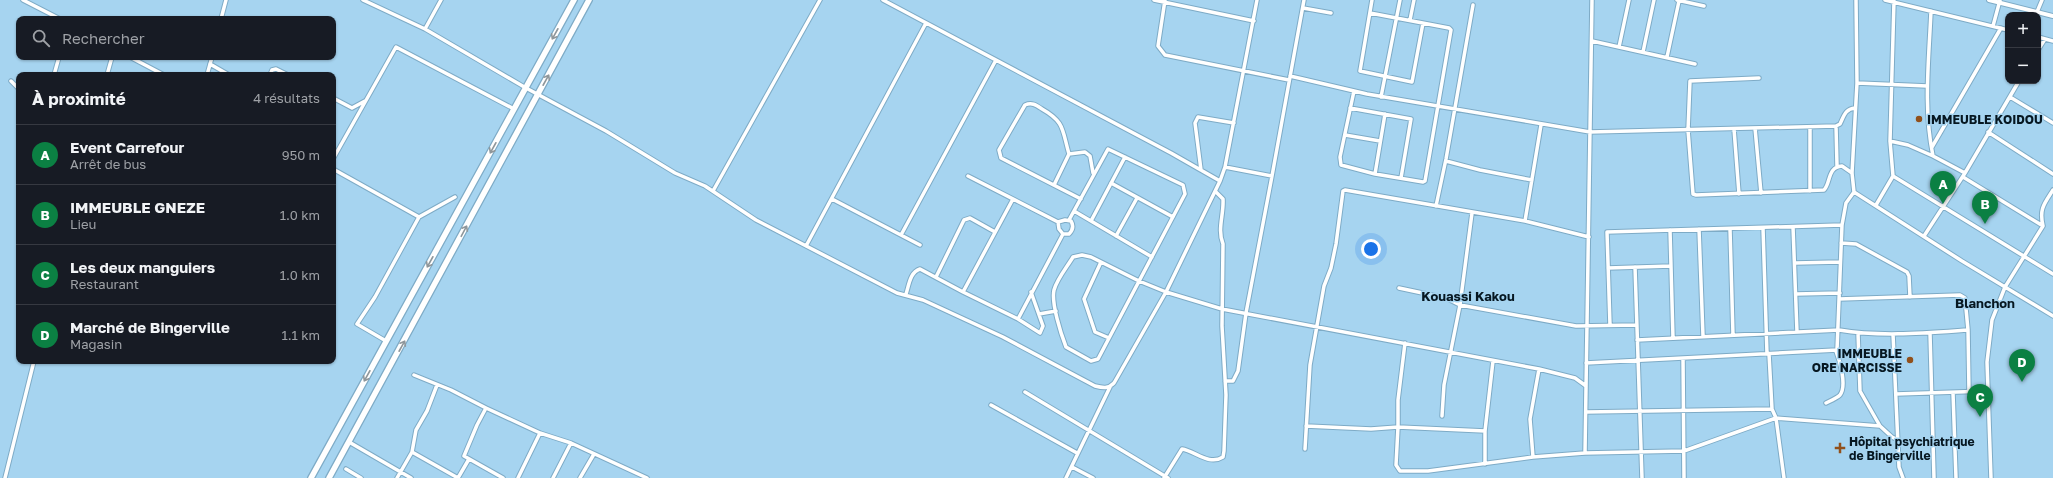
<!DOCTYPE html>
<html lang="fr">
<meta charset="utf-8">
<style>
:root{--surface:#171b24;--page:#242831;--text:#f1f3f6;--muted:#9ea1a6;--line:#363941;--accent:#0b8043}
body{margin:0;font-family:"Golos Text",sans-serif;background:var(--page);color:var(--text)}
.controls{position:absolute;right:12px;top:12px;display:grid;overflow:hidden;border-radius:8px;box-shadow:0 1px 3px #0004}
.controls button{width:36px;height:36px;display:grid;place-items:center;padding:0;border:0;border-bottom:1px solid var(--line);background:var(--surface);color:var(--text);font:20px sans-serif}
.you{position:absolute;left:1371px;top:249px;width:14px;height:14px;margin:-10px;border:3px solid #fff;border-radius:50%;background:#1a73e8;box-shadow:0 0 0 6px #1a73e833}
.badge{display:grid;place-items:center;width:26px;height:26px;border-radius:50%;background:var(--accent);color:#fff;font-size:13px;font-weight:700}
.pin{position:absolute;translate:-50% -33px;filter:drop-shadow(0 1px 2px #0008)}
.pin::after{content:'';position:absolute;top:21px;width:14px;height:12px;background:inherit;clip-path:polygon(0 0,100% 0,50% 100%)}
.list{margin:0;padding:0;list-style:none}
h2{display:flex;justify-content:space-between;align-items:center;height:52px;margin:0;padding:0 16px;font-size:17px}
h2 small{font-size:13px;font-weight:400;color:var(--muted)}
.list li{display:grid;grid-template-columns:26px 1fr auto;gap:12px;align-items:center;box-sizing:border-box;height:60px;padding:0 16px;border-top:1px solid var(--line)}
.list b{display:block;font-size:15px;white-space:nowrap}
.list p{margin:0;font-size:13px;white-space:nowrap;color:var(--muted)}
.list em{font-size:13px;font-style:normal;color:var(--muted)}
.icon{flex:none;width:22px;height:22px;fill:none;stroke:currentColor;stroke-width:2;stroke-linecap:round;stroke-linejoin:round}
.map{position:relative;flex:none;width:2053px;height:478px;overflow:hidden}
.search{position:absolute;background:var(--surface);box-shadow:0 1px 3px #0004;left:16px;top:16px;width:320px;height:44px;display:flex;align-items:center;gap:10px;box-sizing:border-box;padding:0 14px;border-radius:8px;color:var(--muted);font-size:15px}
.panel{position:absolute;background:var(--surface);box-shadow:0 1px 3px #0004;left:16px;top:72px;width:320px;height:292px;border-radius:8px}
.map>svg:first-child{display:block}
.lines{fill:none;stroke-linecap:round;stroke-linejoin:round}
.minor-casing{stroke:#7eabc6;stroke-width:5.5}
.tertiary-casing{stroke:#7eabc6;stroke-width:6}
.trunk-casing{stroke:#7eabc6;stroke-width:8}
.minor{stroke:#fff;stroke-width:3.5}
.tertiary{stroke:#fff;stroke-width:4}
.trunk{stroke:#fff;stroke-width:5.5}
.oneway{stroke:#8f979b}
.poi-dot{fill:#91501b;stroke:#a6d4f0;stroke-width:1.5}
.labels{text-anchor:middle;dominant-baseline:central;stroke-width:3;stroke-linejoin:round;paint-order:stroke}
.poi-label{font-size:12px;font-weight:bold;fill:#061721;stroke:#a6d4f0;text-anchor:start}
.neighbourhood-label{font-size:13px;font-weight:bold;fill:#061721;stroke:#a6d4f0}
</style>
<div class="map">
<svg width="2053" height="478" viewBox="0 0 2053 478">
<rect width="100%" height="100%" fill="#a6d4f0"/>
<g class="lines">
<defs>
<path id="minor" d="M 23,0 L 60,19
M 363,0 L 425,29 L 526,88 L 606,131 L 675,173 L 705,186 L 756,220 L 897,293 L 923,300 L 1003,337 L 1095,386 C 1103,388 1108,389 1114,383 L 1166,292 L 1220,181 L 1225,167 L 1257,0
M 883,0 L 1171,153 L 1220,181
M 1154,0 L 1254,21
M 1165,0 L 1158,46 L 1165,55 L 1289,80
M 1372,0 L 1360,71 L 1412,82 L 1423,23
M 1677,0 L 1704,6
M 1885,0 L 2008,30
M 1303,8 L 1331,13
M 1931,11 C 1929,59 1923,108 1933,156 L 1965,173
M 2037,12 L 2042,0
M 221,19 L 226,0
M 1410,20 L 1414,0
M 1993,26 L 2000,0
M 425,29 L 441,0
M 2038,37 L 2053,41
M 1592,41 L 1695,64
M 1619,47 L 1629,0
M 2038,50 L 2045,39
M 1643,52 L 1654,0
M 130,57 L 164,75
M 1667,57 L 1679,1
M 210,64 L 229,75
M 54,75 L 59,57
M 107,75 L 112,57
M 207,75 L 212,57
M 270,75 L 272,70 L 276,69 L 288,75
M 1290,76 L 1367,94 L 1590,132 L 1836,126 L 1840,124 C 1844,116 1845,109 1855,108
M 1759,78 L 1690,81 L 1688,130 L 1693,194 L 1696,195 L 1824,190 C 1831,183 1827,167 1842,166 L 1852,173
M 11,81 L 19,89
M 1857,83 L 1927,86
M 1354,91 L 1340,157 L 1341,165 L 1375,174 L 1423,182 L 1425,181 L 1451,30 L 1449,28 L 1370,13
M 1381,97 L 1400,0
M 2010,97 L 2053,123
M 333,98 L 352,108 L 365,101
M 1350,108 L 1411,119 L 1401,178
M 1836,126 L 1837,166
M 1755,128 L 1761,193
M 1734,129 L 1739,194
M 1988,132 L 2053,174
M 1345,135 L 1380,141
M 1890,141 L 1908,145 L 1933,156
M 1932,147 L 2001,28
M 1069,154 L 1085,152 L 1090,156 L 1093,173
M 333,159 L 396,47 L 514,109
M 1446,161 L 1480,170 L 1532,180
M 1225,167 L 1272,176 L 1304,0
M 333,169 L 419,217
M 1201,170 L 1195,123 L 1198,117 L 1234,123
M 1375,174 L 1385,114
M 968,176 L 1058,222
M 1893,176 L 2053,274
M 1963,177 L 2043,226
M 1111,183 L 1173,217
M 1054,185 L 1069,154 C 1062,130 1065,122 1042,109 C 1036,105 1032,102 1025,105 L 999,150 L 1001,158 L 1081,199
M 713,191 L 820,0
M 1810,191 L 1810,127
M 1854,192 L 1962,261 L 2053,316
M 832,199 L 920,245
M 1876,205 L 1893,176 L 1890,141 L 1894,1
M 1436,206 L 1446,159 L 1473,5
M 1074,211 L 1152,257
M 1065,220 L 1071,221 C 1074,226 1073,230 1069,234 L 1063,234 L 1059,229 L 1058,222 Z
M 1069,220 L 1108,149 L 1183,185 L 1185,194 L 1098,359 L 1091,361 L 1066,347 C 1061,334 1051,303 1054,290 C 1057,279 1067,267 1073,257 L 1082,255 L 1091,257 L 1139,281 L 1166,292 L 1222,309 L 1539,369 L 1575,378 L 1586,386
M 1091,221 L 1125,157
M 1525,221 L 1541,125
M 1793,227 L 1797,332
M 1763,228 L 1767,354
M 1699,229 L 1703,336
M 1730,229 L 1733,335
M 1670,230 L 1673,338
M 901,235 L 996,60
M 1116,236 L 1137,198
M 1924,236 L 1965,173 L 2019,81
M 1841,243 L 1856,244 L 1907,272 L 1909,276 L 1910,297
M 806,246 L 926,23
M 1101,262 L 1084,299 L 1095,332 L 1109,338
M 1795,263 L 1840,262
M 1635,267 L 1642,478
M 1608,268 L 1671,266
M 936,277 L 964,220 L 970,218 L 995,232
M 1399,288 L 1446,298 L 1460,305 L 1576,326 L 1637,325
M 963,292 L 1018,319 L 1040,333 L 1043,326 L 1031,292
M 906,294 C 909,285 910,272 920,269 L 963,292 L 1013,199
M 1796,294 L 1840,293
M 1839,299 L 1960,295 L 1965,298 L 1968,330 L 1969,392
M 1039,314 L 1056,311
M 1018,319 L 1063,234
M 1610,325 L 1607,232 L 1842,225
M 1858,333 L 1860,391 L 1880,426
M 1930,333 L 1934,478
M 1893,334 L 1899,467 L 1903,478
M 1637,340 L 1839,330 C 1881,337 1925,333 1968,330
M 386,341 L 357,324 L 375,297 L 419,217 L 455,197
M 1769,354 L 1772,409
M 1683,358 L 1684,478
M 1586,363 L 1837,350 L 1842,225 L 1846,203 L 1854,192 L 1852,173 L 1857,83 L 1856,0
M 414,375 L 451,390 L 486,408
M 1225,381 L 1233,381 L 1238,371 L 1246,313 L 1272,176
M 1025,392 L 1168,478
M 1953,393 L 1956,478
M 1896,394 L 1988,391
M 1826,403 C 1830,401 1837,398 1840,395 C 1847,386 1840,361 1836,351
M 991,405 L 1077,453
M 1586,412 L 1772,409 L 1776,418 L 1784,478
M 1442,416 L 1444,385 L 1460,305 L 1472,213
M 1306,426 L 1371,429 L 1398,427 L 1398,400 L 1405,343
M 1485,431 L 1493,361
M 349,442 L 411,478
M 1305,449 L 1310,365 L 1324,286 L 1331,268 L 1336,244 L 1343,191 L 1345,190 L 1525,221 L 1589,237
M 412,452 L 458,478
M 1585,453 L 1592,0
M 1533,457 L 1530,419 L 1539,369
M 1485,464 L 1485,431 L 1398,427 L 1396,465 L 1400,471 L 1428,471 L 1533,457 L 1585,453 L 1684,451 L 1776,418 L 1880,426 L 1892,437 L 1898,440
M 1072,467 L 1093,478
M 346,469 L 361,478
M 5,478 L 34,361
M 397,478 L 412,452 L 416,430 L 427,411 L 437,385
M 458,478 L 469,459
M 503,478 L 464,456 L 477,425 L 486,408 L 540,433 L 571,443 L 647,478
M 518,478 L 540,433
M 553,478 L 571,443
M 580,478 L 594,454
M 1066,478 L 1110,387
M 1164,478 L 1182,449 C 1195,451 1209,466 1223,457 L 1224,451 L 1226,395 L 1222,326 L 1223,244 C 1217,229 1224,215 1223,199 L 1216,192
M 1991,478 L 1987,362 L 1992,320 L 2005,287 L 2043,226 C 2039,209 2044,204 2053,190"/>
<path id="tertiary" d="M 1989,0 L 2053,16"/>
<path id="trunk" d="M 311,478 L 574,0
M 329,478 L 589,0"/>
</defs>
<use href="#minor" class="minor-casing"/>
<use href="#tertiary" class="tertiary-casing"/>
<use href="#trunk" class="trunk-casing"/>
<use href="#minor" class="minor"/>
<use href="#tertiary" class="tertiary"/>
<use href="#trunk" class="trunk"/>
</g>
<defs><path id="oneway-shaft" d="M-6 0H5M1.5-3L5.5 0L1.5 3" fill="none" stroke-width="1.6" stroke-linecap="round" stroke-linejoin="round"/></defs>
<g class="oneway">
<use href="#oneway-shaft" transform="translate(555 34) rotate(119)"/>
<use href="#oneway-shaft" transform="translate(546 80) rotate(-61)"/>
<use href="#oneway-shaft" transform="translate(493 148) rotate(119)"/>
<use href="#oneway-shaft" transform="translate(464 231) rotate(-62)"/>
<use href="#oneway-shaft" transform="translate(430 262) rotate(119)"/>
<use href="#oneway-shaft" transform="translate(402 346) rotate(-61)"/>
<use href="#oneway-shaft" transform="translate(367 376) rotate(119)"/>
</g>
<g class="poi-dot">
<circle cx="1919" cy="119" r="4"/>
<circle cx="1910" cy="360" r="4"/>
<path d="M1838 442h4v4h4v4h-4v4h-4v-4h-4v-4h4z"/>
</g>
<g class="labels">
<g class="poi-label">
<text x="1927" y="119">IMMEUBLE KOIDOU</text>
<text x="1902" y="353" text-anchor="end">IMMEUBLE<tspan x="1902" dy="14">ORE NARCISSE</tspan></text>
<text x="1849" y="441">Hôpital psychiatrique<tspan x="1849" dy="14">de Bingerville</tspan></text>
</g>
<g class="neighbourhood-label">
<text x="1468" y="296">Kouassi Kakou</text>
<text x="1985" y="303">Blanchon</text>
</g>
</g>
</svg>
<div class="controls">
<button>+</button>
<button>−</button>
</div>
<div class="you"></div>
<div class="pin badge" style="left:1943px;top:204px">A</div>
<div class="pin badge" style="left:1985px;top:224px">B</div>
<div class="pin badge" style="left:1980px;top:417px">C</div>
<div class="pin badge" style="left:2022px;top:382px">D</div>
<div class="search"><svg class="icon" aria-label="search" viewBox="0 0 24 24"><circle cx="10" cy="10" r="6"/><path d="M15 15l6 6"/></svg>Rechercher</div>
<section class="panel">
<h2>À proximité<small>4 résultats</small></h2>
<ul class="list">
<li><span class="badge">A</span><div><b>Event Carrefour</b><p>Arrêt de bus</p></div><em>950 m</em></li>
<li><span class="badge">B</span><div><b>IMMEUBLE GNEZE</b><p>Lieu</p></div><em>1.0 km</em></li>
<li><span class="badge">C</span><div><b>Les deux manguiers</b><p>Restaurant</p></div><em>1.0 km</em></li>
<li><span class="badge">D</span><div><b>Marché de Bingerville</b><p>Magasin</p></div><em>1.1 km</em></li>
</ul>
</section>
</div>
